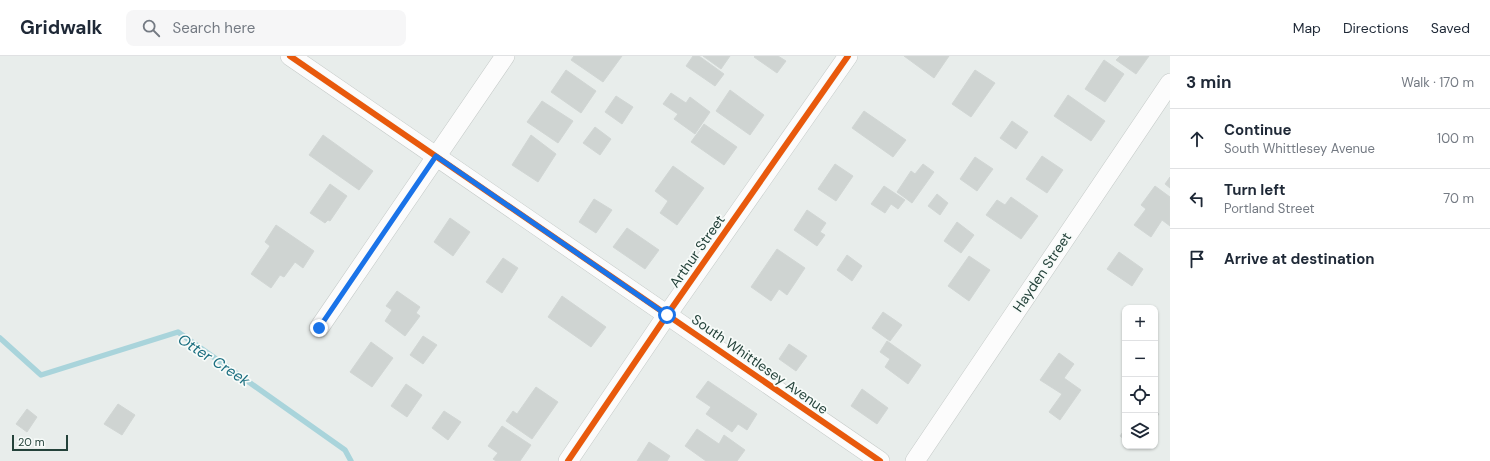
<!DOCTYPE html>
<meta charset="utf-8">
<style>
:root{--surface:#fff;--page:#f6f6f7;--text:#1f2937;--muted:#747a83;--line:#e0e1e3}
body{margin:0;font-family:"DM Sans",sans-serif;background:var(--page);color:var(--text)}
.controls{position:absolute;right:12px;bottom:12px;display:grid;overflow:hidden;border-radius:8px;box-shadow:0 1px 3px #0004}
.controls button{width:36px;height:36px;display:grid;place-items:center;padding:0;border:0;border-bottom:1px solid var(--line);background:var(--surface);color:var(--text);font:20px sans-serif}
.scale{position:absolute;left:12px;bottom:10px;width:56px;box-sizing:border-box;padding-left:4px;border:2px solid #24423a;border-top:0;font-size:11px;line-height:14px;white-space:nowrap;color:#24423a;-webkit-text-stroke:3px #f7fbf9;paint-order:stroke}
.stop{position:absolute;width:12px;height:12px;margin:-9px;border:3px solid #1a73e8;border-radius:50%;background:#fff}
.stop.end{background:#1a73e8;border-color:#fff;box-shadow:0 1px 4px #0008}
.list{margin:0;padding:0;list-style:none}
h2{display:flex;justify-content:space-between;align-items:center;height:52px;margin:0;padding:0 16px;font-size:17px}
h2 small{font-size:13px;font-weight:400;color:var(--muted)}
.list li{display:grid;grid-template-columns:26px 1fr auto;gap:12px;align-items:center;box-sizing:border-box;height:60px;padding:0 16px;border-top:1px solid var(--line)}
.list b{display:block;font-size:15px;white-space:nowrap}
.list p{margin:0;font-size:13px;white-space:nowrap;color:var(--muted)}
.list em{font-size:13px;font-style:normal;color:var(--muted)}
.icon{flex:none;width:22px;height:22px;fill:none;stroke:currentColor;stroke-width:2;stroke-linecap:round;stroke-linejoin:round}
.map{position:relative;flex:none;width:1170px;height:405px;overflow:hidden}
header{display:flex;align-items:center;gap:24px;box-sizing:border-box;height:56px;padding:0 20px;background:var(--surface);border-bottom:1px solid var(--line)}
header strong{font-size:19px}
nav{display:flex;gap:22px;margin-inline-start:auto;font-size:14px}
.search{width:280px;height:36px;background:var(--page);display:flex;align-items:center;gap:10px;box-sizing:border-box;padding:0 14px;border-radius:8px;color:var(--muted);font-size:15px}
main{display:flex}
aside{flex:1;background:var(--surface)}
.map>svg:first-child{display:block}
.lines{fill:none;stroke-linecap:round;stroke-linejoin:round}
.stream{stroke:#a9d4db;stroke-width:5.5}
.building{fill:#cfd4d2;stroke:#d1d6d4}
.street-casing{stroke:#c5cac8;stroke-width:20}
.street{stroke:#fcfcfc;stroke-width:19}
.cycleway-casing{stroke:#f7fbf9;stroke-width:8}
.cycleway{stroke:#e8590c;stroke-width:6}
.route{stroke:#1a73e8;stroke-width:5}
.labels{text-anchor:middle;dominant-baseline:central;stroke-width:3.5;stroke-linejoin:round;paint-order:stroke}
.street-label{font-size:14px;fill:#24423a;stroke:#f7fbf9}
.water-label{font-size:15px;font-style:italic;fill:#1c6f80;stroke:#f7fbf9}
</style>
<header>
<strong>Gridwalk</strong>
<div class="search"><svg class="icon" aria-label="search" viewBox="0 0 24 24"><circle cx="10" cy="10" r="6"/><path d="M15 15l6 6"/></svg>Search here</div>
<nav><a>Map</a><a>Directions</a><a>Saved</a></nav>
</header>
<main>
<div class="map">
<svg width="1170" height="405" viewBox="0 0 1170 405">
<rect width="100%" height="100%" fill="#e8edeb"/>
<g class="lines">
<path class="stream" d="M 0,282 L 41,319 L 178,276 L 345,394 L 351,405"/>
</g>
<path class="building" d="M 574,0 L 622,0 L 603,26 L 571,4 Z
M 693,0 L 699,0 L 724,18 L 715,30 L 686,10 Z
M 703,0 L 730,0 L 721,13 Z
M 755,0 L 778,0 L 786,5 L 777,17 L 754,1 Z
M 904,0 L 949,0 L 934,22 Z
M 1120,0 L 1149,0 L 1136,18 L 1116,4 Z
M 1104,4 L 1124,18 L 1105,46 L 1085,33 Z
M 566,14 L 596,35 L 581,57 L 551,36 Z
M 975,14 L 995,27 L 971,61 L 952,48 Z
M 730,34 L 764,59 L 750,79 L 716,55 Z
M 671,37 L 686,47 L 690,41 L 710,56 L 695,78 L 674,63 L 678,58 L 663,48 Z
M 1068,39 L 1105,65 L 1091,85 L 1054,60 Z
M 616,40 L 633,51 L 622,68 L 605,56 Z
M 542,45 L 573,65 L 558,87 L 527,66 Z
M 864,55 L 906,84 L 893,101 L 852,72 Z
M 1012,65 L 1028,76 L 1016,93 L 1000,82 Z
M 704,68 L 737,91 L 724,109 L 691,86 Z
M 595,71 L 611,83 L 600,99 L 583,87 Z
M 323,79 L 373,115 L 359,134 L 309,99 Z
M 531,79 L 556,98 L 538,126 L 512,109 Z
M 1042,100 L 1063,114 L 1047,137 L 1026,123 Z
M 975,101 L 993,113 L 977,135 L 960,123 Z
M 835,108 L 853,120 L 836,145 L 818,133 Z
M 923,108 L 934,116 L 912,147 L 897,136 L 911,115 L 915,118 Z
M 673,110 L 704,132 L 677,169 L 660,157 L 668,145 L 655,135 Z
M 1170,121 L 1170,132 L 1165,128 Z
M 330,128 L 347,140 L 330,165 L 328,164 L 325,167 L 310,157 Z
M 884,130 L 905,144 L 898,153 L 891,148 L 885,157 L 871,148 Z
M 1155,130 L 1170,141 L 1170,170 L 1162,164 L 1151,181 L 1134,169 L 1146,153 L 1141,149 Z
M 937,138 L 948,147 L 940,159 L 928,150 Z
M 1011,141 L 1038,160 L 1021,183 L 986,159 L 997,144 L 1005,149 Z
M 594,143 L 612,154 L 596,177 L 579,166 Z
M 807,154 L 826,167 L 820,176 L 825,179 L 817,190 L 794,174 Z
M 450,162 L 470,176 L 453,200 L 434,186 Z
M 957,166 L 974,179 L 961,197 L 944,185 Z
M 276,169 L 314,195 L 303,212 L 295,206 L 284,221 L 280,219 L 271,232 L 251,218 L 270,190 L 265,186 Z
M 627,172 L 659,194 L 645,213 L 613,191 Z
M 777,193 L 805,212 L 787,239 L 779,233 L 771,245 L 751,231 Z
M 1119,196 L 1143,213 L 1132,230 L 1107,213 Z
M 847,199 L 862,210 L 852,225 L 837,214 Z
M 969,200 L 990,214 L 969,245 L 948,230 Z
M 503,202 L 518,212 L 502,237 L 486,226 Z
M 397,235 L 420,251 L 416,257 L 420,260 L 405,280 L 385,265 L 392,254 L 386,250 Z
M 562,240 L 606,271 L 591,291 L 548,261 Z
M 883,256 L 902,269 L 890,285 L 872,272 Z
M 423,280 L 437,289 L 423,308 L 410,299 Z
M 887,285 L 921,309 L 908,328 L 885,311 L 890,303 L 880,296 Z
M 371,286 L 393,302 L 372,331 L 350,316 Z
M 789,288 L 807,300 L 796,315 L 779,303 Z
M 1059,297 L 1074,308 L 1064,322 L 1081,334 L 1060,364 L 1049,356 L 1062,338 L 1040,324 Z
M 708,325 L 757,358 L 747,374 L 738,368 L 732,376 L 706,358 L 711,351 L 696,341 Z
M 406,328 L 422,339 L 407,361 L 391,350 Z
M 536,331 L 558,346 L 532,383 L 506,365 L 513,355 L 517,358 Z
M 862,333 L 888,352 L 877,368 L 851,350 Z
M 118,348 L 135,359 L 122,379 L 104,368 Z
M 27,353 L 37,361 L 27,376 L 16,368 Z
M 444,355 L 461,366 L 448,384 L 432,372 Z
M 1155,355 L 1159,358 L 1155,363 Z
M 502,370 L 531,389 L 520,405 L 496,405 L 493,403 L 498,397 L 488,390 Z
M 697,373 L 719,388 L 724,379 L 745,394 L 737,405 L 706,405 L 685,390 Z
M 1125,373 L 1125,384 L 1120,380 Z
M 649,386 L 670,400 L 667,405 L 637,405 Z"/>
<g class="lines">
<defs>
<path id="street" d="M 290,0 L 880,405
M 319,272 L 505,0
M 568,405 L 667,259 L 848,0
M 915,405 L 1170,27"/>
</defs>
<use href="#street" class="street-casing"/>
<use href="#street" class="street"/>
<defs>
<path id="cycleway" d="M 290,0 L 880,405
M 568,405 L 667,259 L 848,0"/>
</defs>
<use href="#cycleway" class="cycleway-casing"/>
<use href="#cycleway" class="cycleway"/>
</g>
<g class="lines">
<path class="route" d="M 319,272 L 436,100 L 667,259"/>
</g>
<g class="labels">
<g class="street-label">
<text transform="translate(697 195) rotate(-55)">Arthur Street</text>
<text transform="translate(1042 216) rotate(-56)">Hayden Street</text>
<text transform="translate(760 308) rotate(35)">South Whittlesey Avenue</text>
</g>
<g class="water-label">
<text transform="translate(214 304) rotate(33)">Otter Creek</text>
</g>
</g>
</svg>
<div class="controls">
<button>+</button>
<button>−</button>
<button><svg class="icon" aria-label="locate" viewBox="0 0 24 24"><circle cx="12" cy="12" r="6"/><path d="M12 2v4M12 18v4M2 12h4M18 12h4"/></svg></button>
<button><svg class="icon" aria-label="layers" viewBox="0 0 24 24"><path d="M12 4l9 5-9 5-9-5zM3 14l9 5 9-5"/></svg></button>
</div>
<div class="scale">20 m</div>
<div class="stop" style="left:667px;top:259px"></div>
<div class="stop end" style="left:319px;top:272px"></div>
</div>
<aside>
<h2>3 min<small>Walk · 170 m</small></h2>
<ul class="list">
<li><svg class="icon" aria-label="ahead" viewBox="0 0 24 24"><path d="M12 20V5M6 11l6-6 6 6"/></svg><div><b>Continue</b><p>South Whittlesey Avenue</p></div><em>100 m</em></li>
<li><svg class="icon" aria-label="left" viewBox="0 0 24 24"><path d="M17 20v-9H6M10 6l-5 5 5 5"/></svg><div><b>Turn left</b><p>Portland Street</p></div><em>70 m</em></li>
<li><svg class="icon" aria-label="arrive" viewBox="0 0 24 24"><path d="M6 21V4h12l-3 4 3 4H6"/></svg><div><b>Arrive at destination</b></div></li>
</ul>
</aside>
</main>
